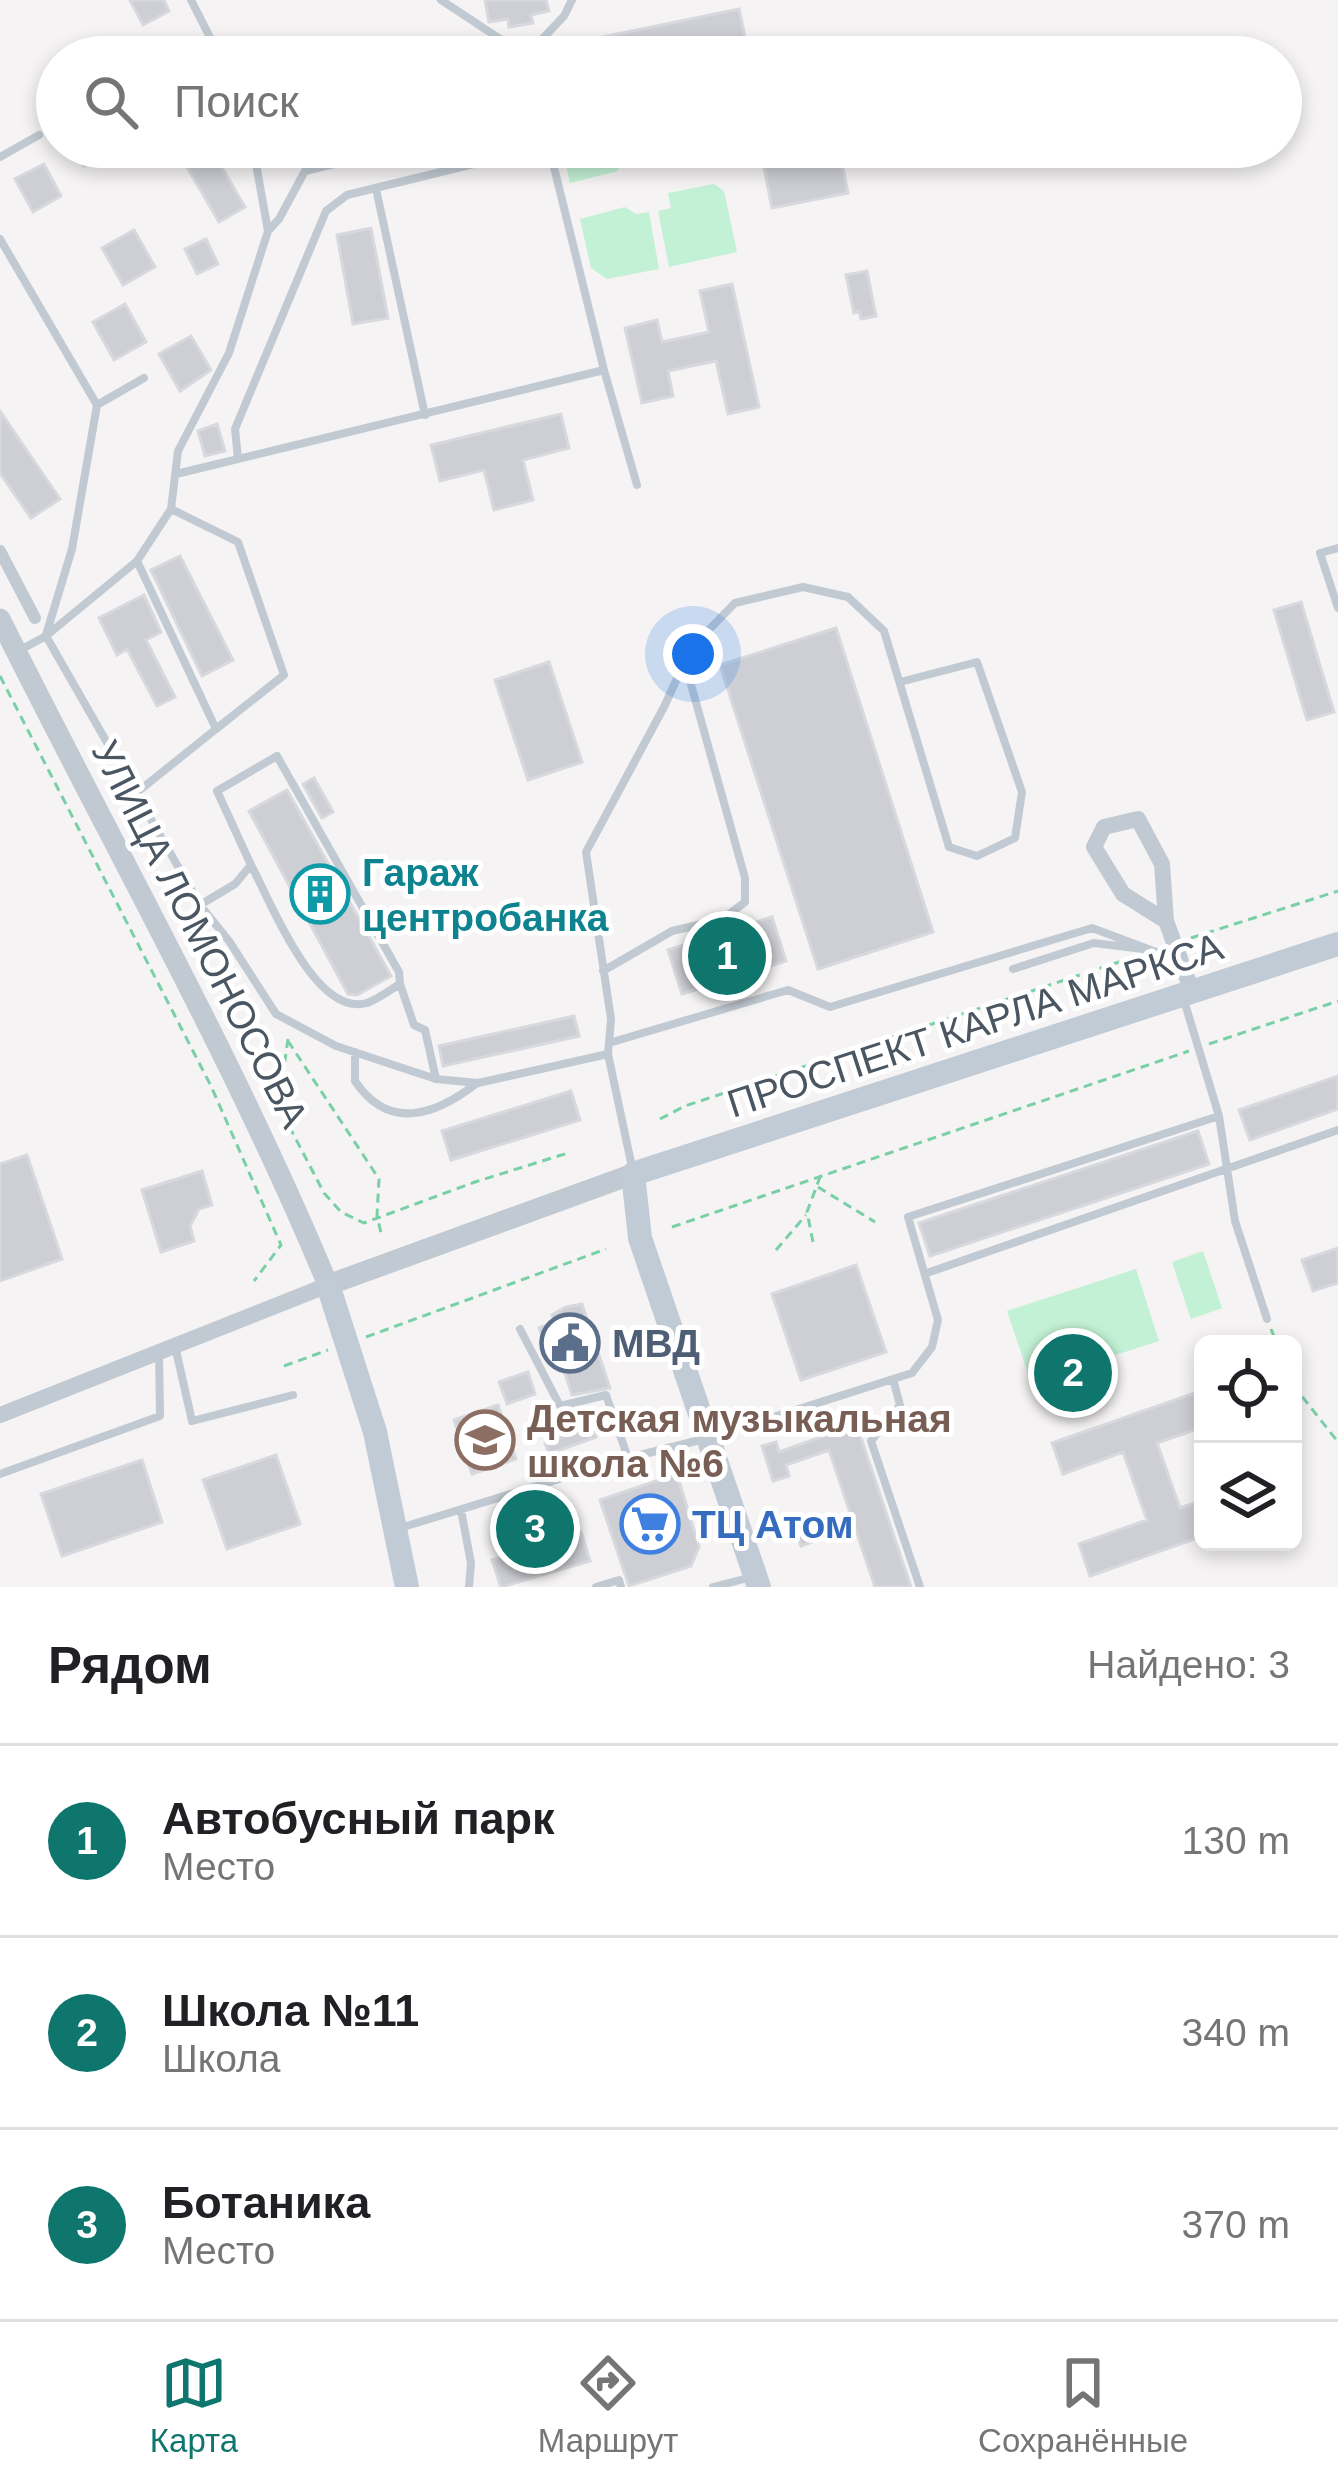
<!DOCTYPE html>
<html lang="ru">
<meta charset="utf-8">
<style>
:root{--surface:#fff;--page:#f2f2f2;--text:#202124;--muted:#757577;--line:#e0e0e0;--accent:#0f766e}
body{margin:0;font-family:Helvetica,sans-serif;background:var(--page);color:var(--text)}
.controls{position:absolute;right:36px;bottom:36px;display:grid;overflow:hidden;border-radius:18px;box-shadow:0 6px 18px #0003}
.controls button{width:108px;height:108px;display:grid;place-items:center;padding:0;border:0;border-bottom:3px solid var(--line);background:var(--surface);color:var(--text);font:60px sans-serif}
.you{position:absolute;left:693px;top:654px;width:42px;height:42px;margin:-30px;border:9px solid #fff;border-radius:50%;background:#1a73e8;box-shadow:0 0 0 18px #1a73e833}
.badge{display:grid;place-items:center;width:78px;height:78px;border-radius:50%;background:var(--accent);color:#fff;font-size:39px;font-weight:700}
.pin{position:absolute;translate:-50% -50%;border:6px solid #fff;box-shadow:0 3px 12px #0006}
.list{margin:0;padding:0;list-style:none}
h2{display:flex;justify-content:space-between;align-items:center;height:156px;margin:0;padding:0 48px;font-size:51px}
h2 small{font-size:39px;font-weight:400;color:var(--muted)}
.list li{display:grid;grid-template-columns:78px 1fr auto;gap:36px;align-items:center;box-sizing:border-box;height:192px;padding:0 48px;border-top:3px solid var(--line)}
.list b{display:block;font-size:45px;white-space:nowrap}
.list p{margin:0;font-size:39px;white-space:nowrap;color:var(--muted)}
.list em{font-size:39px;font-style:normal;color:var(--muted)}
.icon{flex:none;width:66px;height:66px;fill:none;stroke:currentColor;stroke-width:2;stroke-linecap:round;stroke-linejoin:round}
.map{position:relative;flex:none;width:1338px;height:1587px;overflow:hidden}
.search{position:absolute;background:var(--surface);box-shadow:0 6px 18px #0003;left:36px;right:36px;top:36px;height:132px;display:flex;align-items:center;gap:30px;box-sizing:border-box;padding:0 42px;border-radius:66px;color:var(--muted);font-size:45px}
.sheet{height:732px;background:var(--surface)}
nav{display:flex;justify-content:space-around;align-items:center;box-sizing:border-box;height:168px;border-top:3px solid var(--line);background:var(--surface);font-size:33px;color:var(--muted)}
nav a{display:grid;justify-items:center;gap:6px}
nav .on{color:var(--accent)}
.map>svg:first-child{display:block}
.green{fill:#c3f1d5}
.building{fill:#cdcfd5;stroke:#d7d9de;stroke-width:3}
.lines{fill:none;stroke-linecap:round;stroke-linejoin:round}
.path{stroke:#7ad0a6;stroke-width:3;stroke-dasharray:9 6;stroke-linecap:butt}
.service{stroke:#c1cad2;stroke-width:8}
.pedestrian{stroke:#c1cad2;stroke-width:12}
.minor{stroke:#c1cad2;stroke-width:16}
.tertiary{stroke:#c1cad2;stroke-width:21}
.secondary{stroke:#c1cbd6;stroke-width:24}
.labels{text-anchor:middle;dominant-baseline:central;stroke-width:10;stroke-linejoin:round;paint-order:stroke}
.culture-label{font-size:39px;font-weight:bold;fill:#0d838f;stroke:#fff;text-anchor:start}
.street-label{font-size:39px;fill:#4a5661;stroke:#fff}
.service-label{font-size:39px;font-weight:bold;fill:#4e5e75;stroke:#fff;text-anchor:start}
.education-label{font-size:39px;font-weight:bold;fill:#785e54;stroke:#fff;text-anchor:start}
.shop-label{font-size:39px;font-weight:bold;fill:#366cbe;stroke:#fff;text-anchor:start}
</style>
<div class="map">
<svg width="1338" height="1587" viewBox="0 0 1338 1587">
<rect width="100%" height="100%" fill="#f5f3f3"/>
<path class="green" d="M 562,147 L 634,147 L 635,153 L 621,158 L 618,171 L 570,183 Z
M 714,184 L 724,191 L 737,252 L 669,267 L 658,211 L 671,208 L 668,193 Z
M 625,207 L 636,214 L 649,212 L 659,269 L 607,279 L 591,268 L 580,219 Z
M 1203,1251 L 1222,1308 L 1191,1319 L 1172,1262 Z
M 1136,1269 L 1159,1341 L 1031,1382 L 1007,1311 Z"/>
<path class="building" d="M 130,0 L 164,0 L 169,11 L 143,25 Z
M 485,0 L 546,0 L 549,11 L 531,15 L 533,23 L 509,27 L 508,19 L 489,22 Z
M 739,9 L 749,55 L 577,57 L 574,43 Z
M 74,147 L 120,147 L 84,166 Z
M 210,147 L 245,207 L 219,222 L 184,162 Z
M 760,147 L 839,147 L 848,193 L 772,208 Z
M 44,164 L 61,196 L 33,212 L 15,179 Z
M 371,228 L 388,318 L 353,324 L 337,235 Z
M 134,230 L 155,267 L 123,285 L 102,248 Z
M 206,239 L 218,264 L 197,274 L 185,249 Z
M 867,271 L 876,316 L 861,319 L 859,311 L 854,313 L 846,275 Z
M 732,284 L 759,407 L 728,414 L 716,361 L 668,371 L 673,396 L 642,403 L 625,328 L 657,320 L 662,342 L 709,332 L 700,291 Z
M 125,304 L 146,342 L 114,360 L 93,322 Z
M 191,336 L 211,370 L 180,391 L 159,354 Z
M 0,411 L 60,499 L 31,518 L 0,473 Z
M 561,414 L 569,448 L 523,460 L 533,500 L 494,510 L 484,470 L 440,481 L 431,445 Z
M 217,424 L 225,451 L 205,456 L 198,431 Z
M 180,556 L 233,660 L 202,676 L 151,570 Z
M 144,595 L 161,632 L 146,640 L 175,697 L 157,706 L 127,649 L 117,655 L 99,618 Z
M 1301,602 L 1334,712 L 1307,720 L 1274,610 Z
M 836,628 L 933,932 L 818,969 L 720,665 Z
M 549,662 L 582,762 L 528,780 L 495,680 Z
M 314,778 L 333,812 L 322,818 L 303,784 Z
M 287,790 L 391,976 L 357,995 L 348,994 L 249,811 Z
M 772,917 L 786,961 L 682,994 L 668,950 Z
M 574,1016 L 579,1036 L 443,1066 L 439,1046 Z
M 1338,1076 L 1338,1109 L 1250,1140 L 1239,1110 Z
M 571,1091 L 580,1120 L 451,1160 L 442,1131 Z
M 1198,1131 L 1209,1164 L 930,1256 L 919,1223 Z
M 27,1155 L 62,1259 L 0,1281 L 0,1164 Z
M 202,1171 L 212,1205 L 199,1209 L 190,1226 L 194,1241 L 161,1252 L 142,1190 Z
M 1338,1248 L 1338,1283 L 1313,1291 L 1302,1260 Z
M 856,1265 L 886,1352 L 801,1380 L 772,1294 Z
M 582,1304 L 610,1388 L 572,1395 L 560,1358 L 551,1361 L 539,1328 L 555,1322 L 552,1315 L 566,1307 Z
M 528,1372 L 535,1394 L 507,1404 L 499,1382 Z
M 1203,1390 L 1203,1427 L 1157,1443 L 1180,1508 L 1203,1500 L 1203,1536 L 1090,1576 L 1079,1544 L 1147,1520 L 1123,1452 L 1063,1474 L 1052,1443 Z
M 498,1405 L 516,1459 L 472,1474 L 454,1420 Z
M 564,1413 L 571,1433 L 592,1426 L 596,1437 L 549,1454 L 545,1443 L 559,1438 L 552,1418 Z
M 854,1415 L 863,1444 L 911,1587 L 875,1587 L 829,1450 L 786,1465 L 789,1476 L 773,1481 L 762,1446 L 776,1442 L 779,1452 L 824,1436 L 821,1426 Z
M 276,1455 L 300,1524 L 227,1549 L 203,1480 Z
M 142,1460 L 162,1522 L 62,1556 L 41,1494 Z
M 677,1474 L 699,1547 L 691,1566 L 629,1586 L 600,1500 Z
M 559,1504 L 569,1536 L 581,1532 L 590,1561 L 501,1587 L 492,1560 L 511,1554 L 501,1522 Z
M 820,1519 L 826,1537 L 801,1546 L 794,1528 Z"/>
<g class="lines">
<path class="path" d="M 0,676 L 211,1086 L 281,1245 L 254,1281
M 1191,938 L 1338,891
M 288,1039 L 279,1101 L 288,1124 L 324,1193 L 341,1212 L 364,1223 L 475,1182 L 571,1152
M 288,1041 L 379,1179 L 377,1216 L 381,1233
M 1209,1044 L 1338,1001
M 660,1119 L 685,1106 L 1125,960
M 818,1187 L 875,1222
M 672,1227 L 1189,1051
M 813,1242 L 807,1212 L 820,1177
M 776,1250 L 806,1215
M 1271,1329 L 1277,1344
M 366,1337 L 606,1249
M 284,1366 L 328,1350
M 1293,1385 L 1338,1442"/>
<path class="service" d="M 191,0 L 220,57
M 441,0 L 526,56
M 526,56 L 564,16 L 572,0
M 549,147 L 604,370 L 637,485
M 0,157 L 39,135
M 376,189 L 425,415
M 269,230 L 279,219 L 305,171 L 405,147
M 0,239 L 97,405 L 72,549 L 46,635
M 97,405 L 144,378
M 238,459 L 235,429 L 326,211 L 347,195 L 498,158 L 517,147
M 176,474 L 604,370
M 171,509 L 238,542 L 284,675 L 216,729
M 1338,548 L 1320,553 L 1338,608
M 46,636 L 200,905 L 229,941 L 276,1014 L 336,1046 L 436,1079 L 478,1083 L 608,1054 L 633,1172
M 20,650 L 46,636 L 137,561 L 171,509 L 178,451 L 229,353 L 268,231 L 253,147
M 135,794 L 216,729 L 137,561
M 200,905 L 235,884 L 251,865 C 270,900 315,1018 367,1003 C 378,999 390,990 400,984 L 399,972 L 277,756 L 217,791 L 251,865
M 1013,969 L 1094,943 L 1143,949
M 603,971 L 672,931 L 723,919 L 745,902 L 745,878 L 685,663
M 400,984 L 414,1025 L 425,1030 L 436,1079
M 1183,997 L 1219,1116 L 1235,1221 L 1267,1319
M 609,1043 L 788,990 L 830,1007 L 1092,928 L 1175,959
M 355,1052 L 355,1081 C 389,1132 436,1115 477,1083
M 608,1054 L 611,1019 L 586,852 L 664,707 L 691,648 L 735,603 L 803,587 L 848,597 L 884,631 L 949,847 L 977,856 L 1015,838 L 1022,792 L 977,662 L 900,682
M 927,1273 L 1338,1130
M 520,1329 L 560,1406 L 606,1395 L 628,1458
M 175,1346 L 192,1421 L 293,1395
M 893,1379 L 900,1405 L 871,1441 L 920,1587
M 0,1474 L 160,1416 L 159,1352
M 461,1510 L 471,1563 L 469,1587
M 400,1528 L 628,1458 L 708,1438 L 912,1373 L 932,1347 L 938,1320 L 908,1217 L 1219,1116
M 596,1587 L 619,1580 L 621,1587
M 713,1587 L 748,1578"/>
<path class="pedestrian" d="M 0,551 L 35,618"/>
<path class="minor" d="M 1166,921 L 1162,864 L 1138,819 L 1104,827 L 1094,847 L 1123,894 L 1166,921 L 1193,994
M 0,1415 L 328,1285"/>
<path class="tertiary" d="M 0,619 C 110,841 233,1056 328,1285 L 633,1174"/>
<path class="secondary" d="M 328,1285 L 375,1432 L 407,1587
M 759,1587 L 640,1238 L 633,1174 L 1338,944"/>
</g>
<defs>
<symbol id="building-ring" viewBox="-11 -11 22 22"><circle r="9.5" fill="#fff" stroke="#0f9aa8" stroke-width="1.5"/><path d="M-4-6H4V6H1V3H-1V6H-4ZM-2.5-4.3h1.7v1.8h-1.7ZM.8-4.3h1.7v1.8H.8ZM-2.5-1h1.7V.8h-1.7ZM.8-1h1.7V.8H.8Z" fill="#0f9aa8"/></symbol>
<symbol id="civic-ring" viewBox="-11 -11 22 22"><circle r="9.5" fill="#fff" stroke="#5c6f8a" stroke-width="1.5"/><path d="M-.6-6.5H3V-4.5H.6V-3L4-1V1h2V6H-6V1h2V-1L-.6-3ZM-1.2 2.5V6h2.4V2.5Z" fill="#5c6f8a"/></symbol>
<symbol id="school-ring" viewBox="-11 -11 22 22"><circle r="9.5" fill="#fff" stroke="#8d6e63" stroke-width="1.5"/><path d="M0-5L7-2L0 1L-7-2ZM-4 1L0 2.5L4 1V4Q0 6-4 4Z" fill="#8d6e63"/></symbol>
<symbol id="supermarket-ring" viewBox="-11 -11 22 22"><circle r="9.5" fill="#fff" stroke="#3f7fe0" stroke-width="1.5"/><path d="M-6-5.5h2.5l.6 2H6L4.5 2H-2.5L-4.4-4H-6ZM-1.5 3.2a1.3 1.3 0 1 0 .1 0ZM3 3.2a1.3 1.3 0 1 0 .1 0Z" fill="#3f7fe0"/></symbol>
</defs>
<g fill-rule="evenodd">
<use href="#building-ring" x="287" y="861" width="66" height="66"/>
<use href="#civic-ring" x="537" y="1310" width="66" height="66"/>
<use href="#school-ring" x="452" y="1407" width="66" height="66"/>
<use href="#supermarket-ring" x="617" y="1491" width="66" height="66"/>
</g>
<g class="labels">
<g class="culture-label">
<text x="362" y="872">Гараж<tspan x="362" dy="45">центробанка</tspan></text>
</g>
<g class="street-label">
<text transform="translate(200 934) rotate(63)">УЛИЦА ЛОМОНОСОВА</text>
<text transform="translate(975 1025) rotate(-18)">ПРОСПЕКТ КАРЛА МАРКСА</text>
</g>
<g class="service-label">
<text x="612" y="1343">МВД</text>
</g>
<g class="education-label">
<text x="527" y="1418">Детская музыкальная<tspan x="527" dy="45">школа №6</tspan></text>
</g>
<g class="shop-label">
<text x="692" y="1524">ТЦ Атом</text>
</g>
</g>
</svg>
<div class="controls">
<button><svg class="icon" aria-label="locate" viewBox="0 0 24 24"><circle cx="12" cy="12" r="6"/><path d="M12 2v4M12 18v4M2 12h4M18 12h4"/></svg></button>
<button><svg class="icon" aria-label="layers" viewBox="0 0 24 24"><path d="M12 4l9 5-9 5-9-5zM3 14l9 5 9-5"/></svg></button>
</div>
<div class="you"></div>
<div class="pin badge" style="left:727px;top:956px">1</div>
<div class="pin badge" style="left:1073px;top:1373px">2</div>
<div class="pin badge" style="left:535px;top:1529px">3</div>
<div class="search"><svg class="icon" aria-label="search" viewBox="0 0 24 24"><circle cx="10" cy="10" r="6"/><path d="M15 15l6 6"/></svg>Поиск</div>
</div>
<section class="sheet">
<h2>Рядом<small>Найдено: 3</small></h2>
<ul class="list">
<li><span class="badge">1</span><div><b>Автобусный парк</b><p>Место</p></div><em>130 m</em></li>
<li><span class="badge">2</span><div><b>Школа №11</b><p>Школа</p></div><em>340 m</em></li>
<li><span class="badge">3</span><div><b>Ботаника</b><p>Место</p></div><em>370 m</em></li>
</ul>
</section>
<nav>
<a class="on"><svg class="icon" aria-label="map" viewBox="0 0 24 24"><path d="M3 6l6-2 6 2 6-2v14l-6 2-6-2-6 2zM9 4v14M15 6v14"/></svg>Карта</a>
<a><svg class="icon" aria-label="directions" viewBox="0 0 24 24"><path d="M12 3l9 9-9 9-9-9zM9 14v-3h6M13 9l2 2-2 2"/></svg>Маршрут</a>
<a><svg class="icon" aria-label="saved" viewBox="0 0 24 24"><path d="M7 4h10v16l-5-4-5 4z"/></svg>Сохранённые</a>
</nav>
